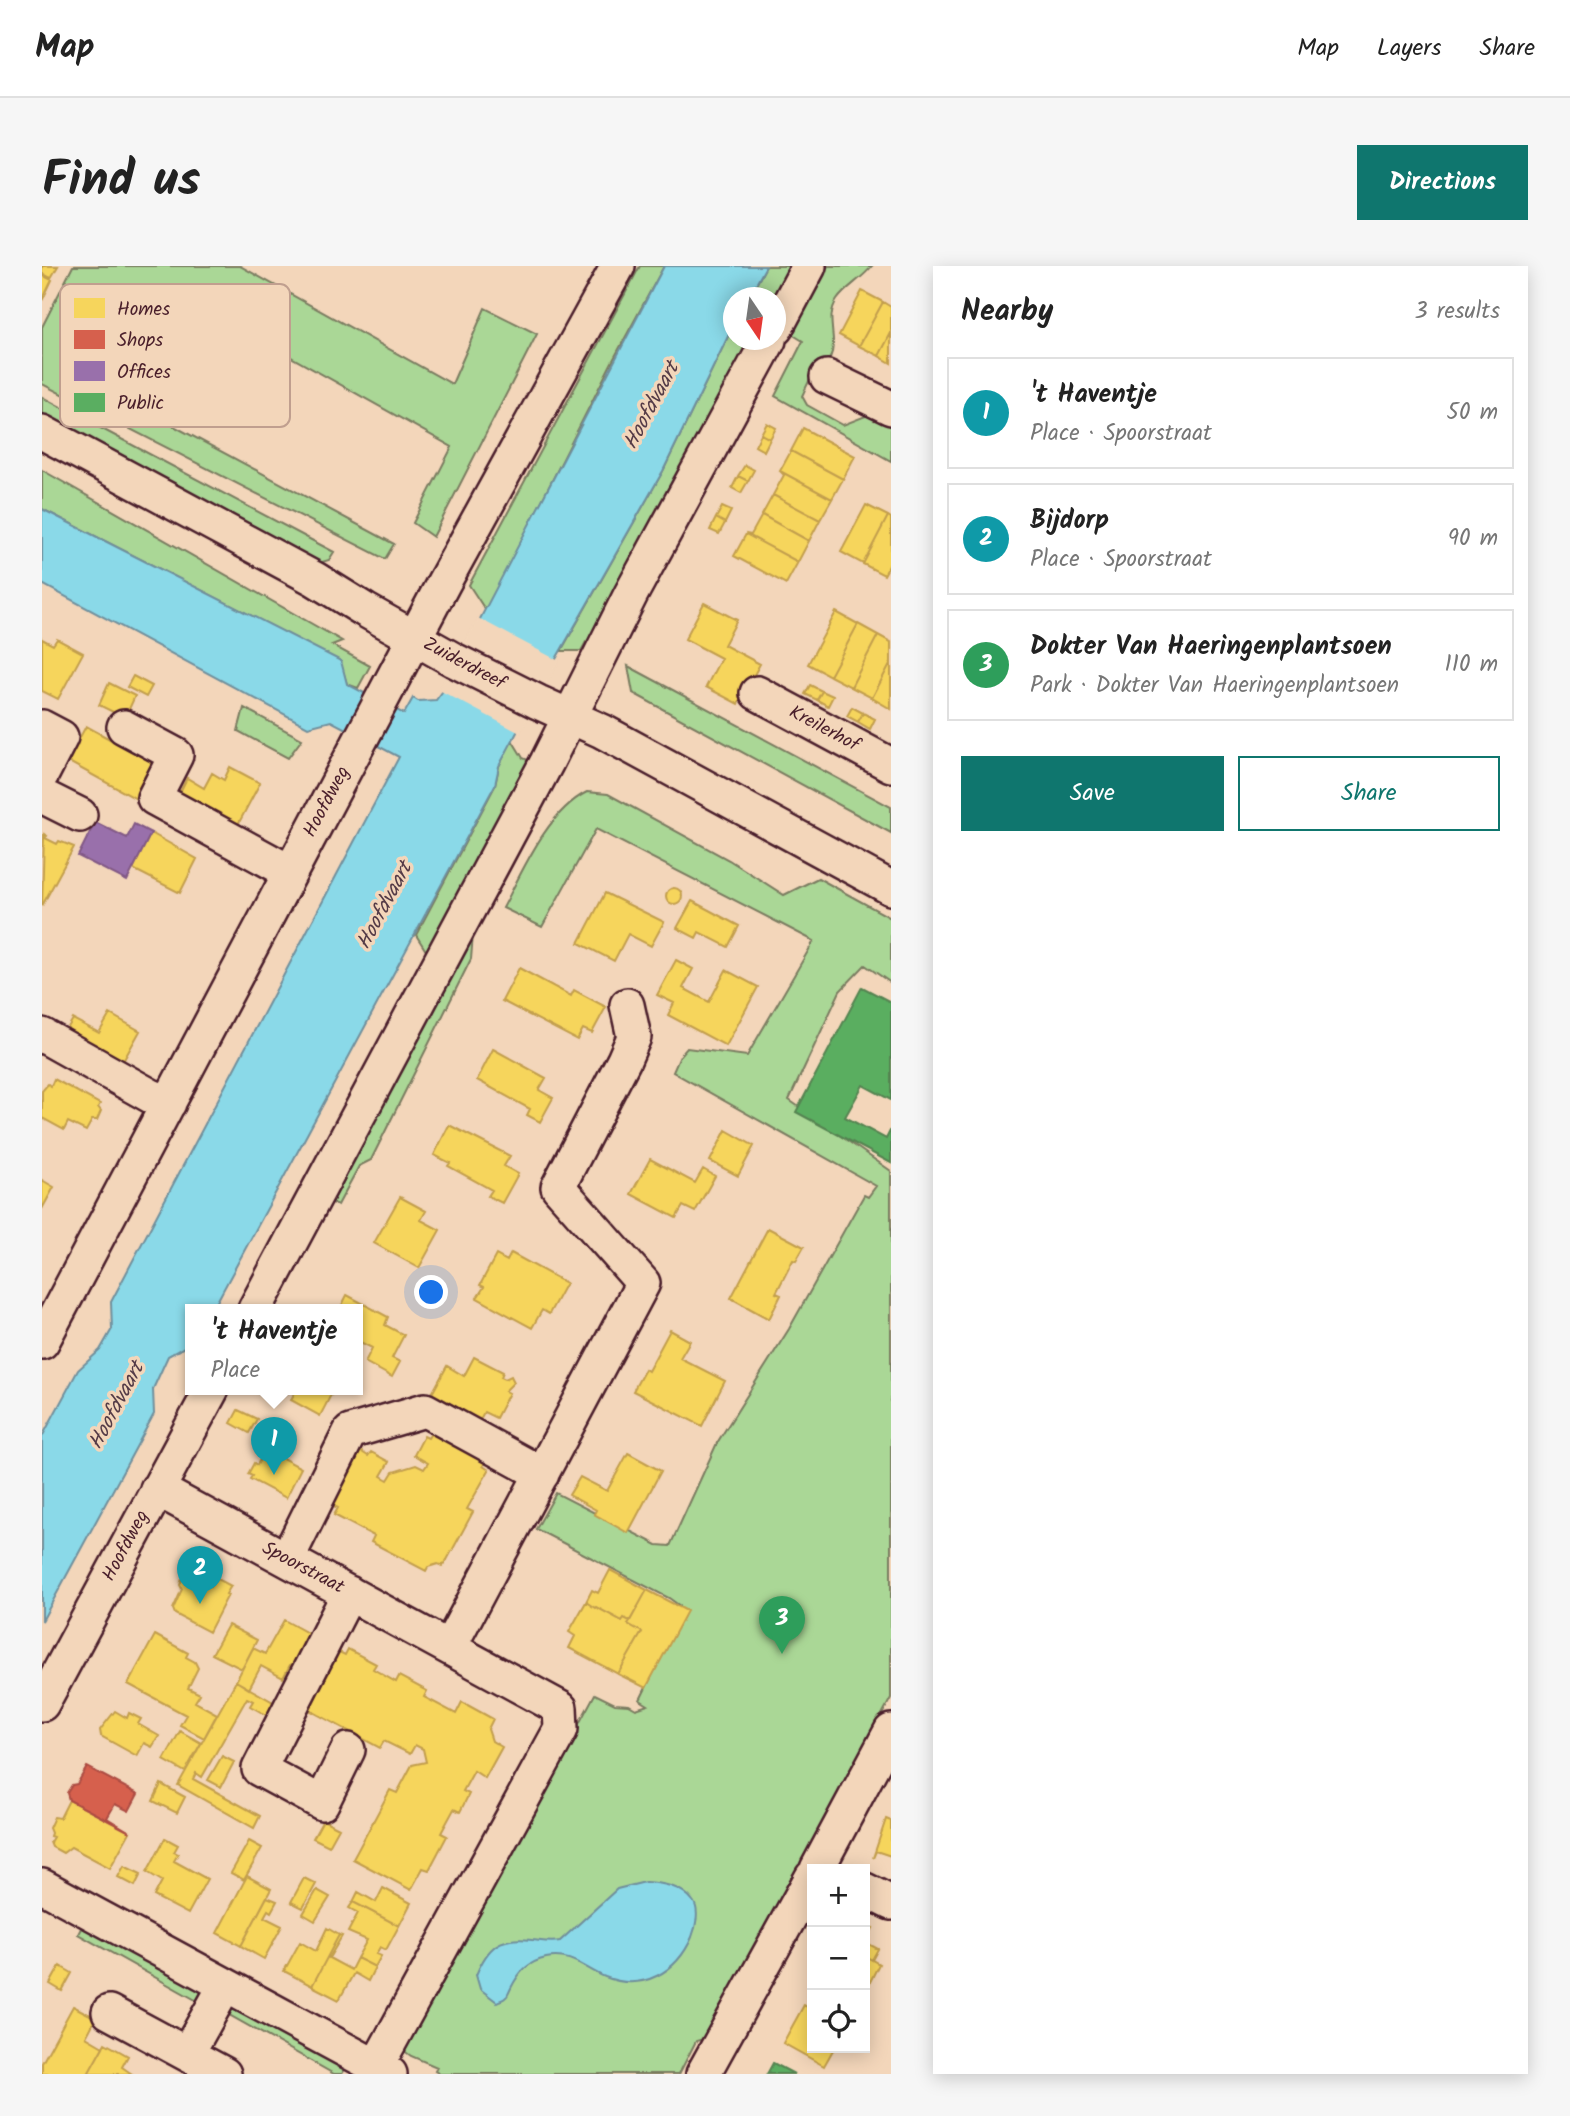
<!DOCTYPE html>
<meta charset="utf-8">
<style>
:root{--surface:#fff;--page:#f6f6f6;--text:#222;--muted:#767676;--line:#e0e0e0;--accent:#0f766e}
body{margin:0;font-family:Kalam,sans-serif;background:var(--page);color:var(--text)}
.controls{position:absolute;right:21px;bottom:21px;display:grid;overflow:hidden;border-radius:0px;box-shadow:0 4px 18px #0003}
.controls button{width:63px;height:63px;display:grid;place-items:center;padding:0;border:0;border-bottom:2px solid var(--line);background:var(--surface);color:var(--text);font:35px sans-serif}
.compass{position:absolute;left:681px;top:21px;width:63px;height:63px;border-radius:50%;background:var(--surface);box-shadow:0 4px 18px #0003;rotate:167deg}
.you{position:absolute;left:390px;top:1027px;width:24px;height:24px;margin:-18px;border:5px solid #fff;border-radius:50%;background:#1a73e8;box-shadow:0 0 0 10px #1a73e833}
.badge{display:grid;place-items:center;width:46px;height:46px;border-radius:50%;background:var(--accent);color:#fff;font-size:23px;font-weight:700}
.pin{position:absolute;translate:-50% -58px;filter:drop-shadow(0 2px 4px #0008)}
.pin::after{content:'';position:absolute;top:37px;width:24px;height:21px;background:inherit;clip-path:polygon(0 0,100% 0,50% 100%)}
.popup{position:absolute;left:143px;top:1038px;width:178px;height:91px;box-sizing:border-box;display:grid;place-content:center;border-radius:0px;background:var(--surface);filter:drop-shadow(0 2px 5px #0005);font-size:23px;white-space:nowrap;color:var(--muted)}
.popup b{font-size:26px;color:var(--text)}
.popup::after{content:'';position:absolute;left:50%;top:100%;margin-left:-14px;border:14px solid transparent;border-top-color:var(--surface)}
.list{margin:0;padding:0;list-style:none}
h2{display:flex;justify-content:space-between;align-items:center;height:91px;margin:0;padding:0 28px;font-size:30px}
h2 small{font-size:23px;font-weight:400;color:var(--muted)}
.list li{display:grid;grid-template-columns:46px 1fr auto;gap:21px;align-items:center;box-sizing:border-box;height:112px;margin:0 14px 14px;padding:0 14px;border:2px solid var(--line);border-radius:0px}
.list b{display:block;font-size:26px;white-space:nowrap}
.list p{margin:0;font-size:23px;white-space:nowrap;color:var(--muted)}
.list em{font-size:23px;font-style:normal;color:var(--muted)}
.actions{display:flex;gap:14px;padding:21px 28px}
.actions a{flex:1;padding:16px 0;border:2px solid var(--accent);border-radius:0px;text-align:center;font-size:24px;color:var(--accent)}
.actions .main{background:var(--accent);color:#fff}
.icon{flex:none;width:38px;height:38px;fill:none;stroke:currentColor;stroke-width:2;stroke-linecap:round;stroke-linejoin:round}
.map{position:relative;flex:none;width:849px;height:1808px;overflow:hidden;border-radius:0px}
header{display:flex;align-items:center;gap:42px;box-sizing:border-box;height:98px;padding:0 35px;background:var(--surface);border-bottom:2px solid var(--line)}
header strong{font-size:33px}
nav{display:flex;gap:38px;margin-inline-start:auto;font-size:24px}
.intro{display:flex;align-items:center;justify-content:space-between;box-sizing:border-box;height:168px;padding:0 42px}
h1{margin:0;font-size:49px}
.button{padding:18px 32px;border-radius:0px;background:var(--accent);color:#fff;font-size:24px;font-weight:700}
main{display:flex;gap:42px;padding:0 42px}
aside{flex:1;background:var(--surface);border-radius:0px;box-shadow:0 4px 18px #0003}
.map>svg:first-child{display:block}
.green{fill:#aad796;stroke:#7a7b60;stroke-width:2}
.water{fill:#8ad9e8;stroke:#708f9c;stroke-width:2}
.pier{fill:#f3d6ba}
.homes{fill:#f6d55c;stroke:#c29e4d;stroke-width:2}
.shops{fill:#d6604d;stroke:#ac4c43;stroke-width:2}
.offices{fill:#9970ab;stroke:#815885;stroke-width:2}
.public{fill:#5aae61;stroke:#558351;stroke-width:2}
.lines{fill:none;stroke-linecap:round;stroke-linejoin:round}
.minor-casing{stroke:#4a1f2b;stroke-width:38}
.minor{stroke:#f3d6ba;stroke-width:33}
.labels{text-anchor:middle;dominant-baseline:central;stroke-width:7;stroke-linejoin:round;paint-order:stroke}
.street-label{font-size:19px;fill:#4a1f2b;stroke:#f3d6ba}
.water-label{font-size:21px;font-style:italic;fill:#543b47;stroke:#f3d6ba}
.key{fill:#f3d6ba;stroke:#c09f8f;stroke-width:2}
.key-label{font-size:19px;fill:#4a1f2b}
</style>
<header>
<strong>Map</strong>
<nav><a>Map</a><a>Layers</a><a>Share</a></nav>
</header>
<div class="intro"><h1>Find us</h1><a class="button">Directions</a></div>
<main>
<div class="map">
<svg width="849" height="1808" viewBox="0 0 849 1808">
<rect width="100%" height="100%" fill="#f3d6ba"/>
<filter id="ink" filterUnits="userSpaceOnUse"><feTurbulence type="fractalNoise" baseFrequency=".0143" numOctaves="2"/><feDisplacementMap in="SourceGraphic" scale="14" xChannelSelector="R" yChannelSelector="G"/><feConvolveMatrix kernelMatrix="1 2 1 2 8 2 1 2 1" color-interpolation-filters="sRGB"/></filter>
<g filter="url(#ink)">
<path class="green" d="M 31,0 L 198,0 L 410,118 L 443,42 L 495,68 L 391,271 L 371,257 L 410,181 L 154,38 L 100,143 L 352,278 L 343,293 L 0,118 L 0,61 Z
M 598,0 L 622,0 L 569,98 L 444,345 L 427,319 Z
M 724,0 L 757,0 L 734,32 L 707,32 Z
M 786,0 L 830,0 C 820,13 804,21 795,34 C 782,53 797,72 788,92 C 785,97 780,98 776,102 C 769,108 764,122 760,130 L 765,139 L 801,159 L 826,149 L 849,159 L 849,195 L 733,130 L 761,75 L 748,67 Z
M 691,60 L 692,74 L 717,74 L 552,381 L 544,376 L 539,385 L 519,385 L 621,205 Z
M 0,131 L 292,286 L 287,294 L 277,297 L 0,150 Z
M 0,204 L 300,375 L 290,379 L 328,400 L 316,422 L 305,418 L 298,395 L 0,243 Z
M 586,400 L 849,541 L 849,567 L 591,427 Z
M 202,442 L 260,473 L 246,492 L 196,465 Z
M 470,474 L 481,492 L 490,496 L 386,688 L 374,669 L 453,520 L 457,500 Z
M 545,526 L 566,528 L 687,594 L 742,629 L 776,612 L 849,652 L 849,717 L 823,699 L 798,725 L 747,834 L 849,905 L 849,1432 L 665,1772 L 654,1775 L 637,1808 L 398,1808 L 393,1805 L 395,1801 L 369,1790 L 361,1784 L 553,1428 L 573,1438 L 587,1439 L 594,1443 L 606,1439 L 598,1434 L 639,1350 L 638,1340 L 627,1332 L 494,1263 L 514,1227 L 615,1279 L 628,1280 L 675,1177 L 747,1063 L 822,929 L 826,931 L 834,920 L 631,806 L 638,790 L 645,782 L 705,790 L 772,675 L 554,563 L 500,661 L 461,642 C 481,604 505,546 545,526 Z
M 432,656 L 429,693 L 329,894 L 317,900 L 296,939 L 290,937 Z
M 40,1660 L 166,1725 L 159,1737 L 36,1668 Z
M 185,1739 L 305,1800 L 300,1808 L 292,1808 L 182,1746 Z"/>
<path class="water" d="M 622,0 L 724,0 L 707,31 L 692,32 L 691,60 L 621,205 L 514,393 L 457,500 L 453,519 L 171,1043 L 148,1043 L 148,1078 L 126,1090 L 111,1123 L 112,1148 L 0,1355 L 0,1171 L 36,1104 L 58,1084 L 70,1063 L 69,1036 L 357,491 L 289,455 L 266,461 L 0,318 L 0,243 L 299,395 L 305,418 L 362,448 L 371,432 L 376,435 L 394,434 L 400,426 Z
M 603,1616 C 620,1617 640,1620 651,1635 C 658,1644 654,1661 650,1671 C 635,1706 601,1726 563,1711 C 542,1702 529,1687 504,1692 C 486,1696 477,1706 469,1722 C 469,1722 465,1731 464,1731 C 462,1734 458,1734 455,1736 L 438,1723 L 434,1709 C 446,1680 458,1670 490,1674 C 500,1675 509,1677 518,1675 L 575,1623 Z"/>
<path class="pier" d="M 436,352 L 517,395 L 478,467 L 397,424 Z"/>
<path class="homes" d="M 0,0 L 16,0 L 9,12 L 0,7 Z
M 0,9 L 10,14 L 1,33 L 0,32 Z
M 820,25 L 841,36 L 817,80 L 797,69 Z
M 841,36 L 849,41 L 849,67 L 837,90 L 817,80 Z
M 849,67 L 849,97 L 837,90 Z
M 725,157 L 734,162 L 728,173 L 719,168 Z
M 761,162 L 813,190 L 801,213 L 749,185 Z
M 719,168 L 728,173 L 722,185 L 713,180 Z
M 749,185 L 801,213 L 790,233 L 738,205 Z
M 703,199 L 712,204 L 706,215 L 696,210 Z
M 738,205 L 790,233 L 778,254 L 731,229 L 742,209 Z
M 696,210 L 706,215 L 699,227 L 690,222 Z
M 731,229 L 778,254 L 767,275 L 720,249 Z
M 824,239 L 846,250 L 821,298 L 799,286 Z
M 680,241 L 689,245 L 683,257 L 674,252 Z
M 720,249 L 767,275 L 756,296 L 704,268 L 709,269 Z
M 846,250 L 849,252 L 849,296 L 842,309 L 821,298 Z
M 674,252 L 683,257 L 677,268 L 668,264 Z
M 704,268 L 756,296 L 744,318 L 692,290 Z
M 662,337 L 695,354 L 682,379 L 718,398 L 696,438 L 664,421 L 679,392 L 643,373 Z
M 794,346 L 816,358 L 788,410 L 766,398 Z
M 816,358 L 836,369 L 809,421 L 788,410 Z
M 836,369 L 849,376 L 849,396 L 830,432 L 809,421 Z
M 0,373 L 11,379 L 15,373 L 41,387 L 16,433 L 0,425 Z
M 849,396 L 849,443 L 830,432 Z
M 91,410 L 110,420 L 104,431 L 85,421 Z
M 67,417 L 93,430 L 83,452 L 57,439 Z
M 768,419 L 780,425 L 775,434 L 763,428 Z
M 780,425 L 791,430 L 786,440 L 775,434 Z
M 810,441 L 821,447 L 816,456 L 805,450 Z
M 821,447 L 833,453 L 828,463 L 816,456 Z
M 44,460 L 117,500 L 98,535 L 25,495 Z
M 188,501 L 218,517 L 191,568 L 133,536 L 145,512 L 162,522 L 170,507 L 182,514 Z
M 109,567 L 155,593 L 138,627 L 91,603 Z
M 2,568 L 5,570 L 3,572 L 15,578 L 17,575 L 32,581 L 0,640 Z
M624 630a8 8 0 1 1 16 0a8 8 0 1 1-16 0Z
M 563,627 L 622,656 L 609,680 L 586,668 L 572,695 L 537,677 Z
M 650,635 L 697,660 L 686,681 L 657,666 L 654,672 L 635,662 Z
M 634,694 L 651,703 L 641,722 L 667,736 L 684,704 L 716,721 L 684,780 L 626,749 L 632,737 L 615,729 Z
M 477,702 L 529,730 L 532,724 L 564,741 L 550,767 L 541,763 L 535,774 L 460,735 Z
M 68,748 L 98,765 L 79,799 L 22,768 L 31,753 L 57,767 Z
M 451,783 L 504,812 L 497,824 L 511,832 L 498,856 L 485,849 L 488,843 L 435,814 Z
M 12,813 L 58,838 L 56,841 L 59,845 L 55,854 L 50,854 L 44,865 L 26,856 L 22,864 L 0,852 L 0,825 L 6,818 L 9,820 Z
M 407,859 L 468,890 L 462,900 L 476,908 L 460,937 L 446,930 L 450,924 L 406,900 L 408,897 L 392,889 Z
M 684,864 L 712,880 L 696,910 L 668,895 Z
M 608,893 L 653,917 L 661,903 L 673,910 L 653,946 L 641,940 L 634,952 L 589,928 Z
M 0,914 L 12,921 L 0,943 Z
M 358,931 L 384,945 L 379,954 L 398,964 L 377,1002 L 332,977 Z
M 726,962 L 762,981 L 754,995 L 751,994 L 734,1027 L 739,1029 L 727,1053 L 689,1032 Z
M 469,987 L 524,1017 L 507,1048 L 500,1044 L 490,1062 L 435,1032 L 442,1021 L 438,1019 L 454,989 L 465,995 Z
M 305,1029 L 346,1051 L 343,1059 L 362,1069 L 350,1092 L 358,1096 L 350,1111 L 323,1096 L 330,1082 L 316,1075 L 316,1043 L 298,1043 Z
M 628,1064 L 648,1075 L 638,1092 L 683,1115 L 660,1160 L 591,1125 L 603,1103 L 606,1105 Z
M 432,1091 L 461,1106 L 459,1111 L 463,1113 L 469,1110 L 472,1116 L 463,1125 L 467,1127 L 454,1152 L 442,1146 L 435,1159 L 387,1133 L 405,1100 L 422,1110 Z
M 254,1123 L 292,1123 L 278,1150 L 249,1134 Z
M 196,1144 L 215,1153 L 207,1167 L 189,1157 Z
M 393,1161 L 447,1189 L 441,1200 L 447,1204 L 425,1243 L 431,1246 L 405,1294 L 400,1300 L 396,1298 L 386,1301 L 384,1305 L 329,1276 L 332,1270 L 292,1249 L 296,1242 L 284,1236 L 315,1183 L 326,1190 L 329,1186 L 347,1196 L 339,1210 L 346,1214 L 351,1206 L 374,1199 L 382,1203 L 386,1197 L 372,1189 L 382,1170 L 386,1172 Z
M 222,1186 L 231,1191 L 233,1188 L 259,1202 L 244,1232 L 208,1213 L 210,1210 L 206,1208 L 212,1197 L 215,1199 Z
M 586,1187 L 619,1205 L 586,1267 L 552,1248 L 554,1244 L 527,1229 L 538,1211 L 565,1225 Z
M 568,1304 L 605,1324 L 588,1355 L 582,1352 L 580,1355 L 554,1341 L 553,1342 L 544,1336 L 550,1324 L 556,1327 Z
M 147,1308 L 169,1320 L 174,1312 L 189,1320 L 184,1328 L 186,1329 L 167,1366 L 133,1348 L 131,1343 L 140,1323 L 138,1319 L 140,1313 L 145,1313 Z
M 605,1324 L 645,1345 L 604,1422 L 576,1408 L 600,1366 L 586,1358 Z
M 544,1336 L 553,1342 L 554,1341 L 580,1355 L 582,1352 L 588,1355 L 586,1358 L 600,1366 L 576,1408 L 527,1382 L 533,1370 L 527,1366 Z
M 242,1354 L 269,1369 L 251,1401 L 248,1399 L 241,1412 L 219,1400 L 207,1423 L 194,1415 L 211,1382 L 223,1388 Z
M 186,1359 L 215,1374 L 200,1403 L 170,1388 Z
M 113,1369 L 146,1387 L 144,1391 L 153,1396 L 156,1402 L 146,1422 L 158,1428 L 153,1436 L 175,1448 L 162,1472 L 138,1459 L 144,1449 L 86,1418 Z
M 291,1383 L 303,1389 L 306,1383 L 334,1398 L 331,1403 L 354,1416 L 357,1410 L 385,1425 L 382,1431 L 414,1448 L 420,1436 L 451,1453 L 446,1463 L 450,1475 L 460,1481 L 443,1512 L 432,1505 L 421,1525 L 427,1528 L 418,1546 L 412,1543 L 399,1567 L 405,1570 L 387,1604 L 381,1602 L 369,1624 L 311,1593 L 348,1524 L 355,1527 L 370,1499 L 384,1496 L 381,1483 L 373,1479 L 368,1488 L 342,1475 L 338,1482 L 260,1440 Z
M 194,1415 L 238,1440 L 231,1453 L 208,1440 L 211,1435 L 205,1432 L 160,1511 L 154,1507 L 151,1513 L 218,1550 L 212,1562 L 136,1519 Z
M 73,1445 L 85,1452 L 87,1447 L 99,1453 L 96,1458 L 117,1470 L 110,1481 L 102,1477 L 95,1490 L 59,1470 L 58,1464 Z
M 138,1465 L 159,1477 L 143,1506 L 122,1494 Z
M 180,1490 L 192,1496 L 179,1521 L 166,1514 Z
M 119,1518 L 143,1531 L 135,1547 L 111,1535 Z
M 27,1534 L 88,1566 L 68,1602 L 29,1581 L 21,1587 L 10,1581 L 8,1576 L 11,1571 L 8,1570 L 9,1567 L 7,1562 L 12,1551 L 18,1552 Z
M 844,1553 L 849,1555 L 849,1595 L 849,1590 L 834,1585 L 831,1592 Z
M 281,1554 L 297,1562 L 287,1580 L 271,1572 Z
M 123,1572 L 136,1579 L 132,1586 L 136,1588 L 132,1595 L 165,1613 L 146,1648 L 112,1630 L 120,1615 L 105,1606 Z
M 207,1575 L 220,1582 L 202,1614 L 189,1607 Z
M 82,1600 L 99,1608 L 93,1620 L 76,1611 Z
M 205,1610 L 229,1623 L 199,1680 L 175,1667 Z
M 262,1612 L 274,1618 L 261,1642 L 249,1636 Z
M 341,1622 L 369,1637 L 357,1660 L 311,1636 L 316,1626 L 334,1636 Z
M 275,1624 L 288,1631 L 273,1655 L 261,1648 Z
M 225,1631 L 235,1635 L 229,1646 L 226,1644 L 222,1651 L 240,1660 L 222,1693 L 199,1680 Z
M 311,1636 L 357,1660 L 344,1684 L 338,1681 L 334,1688 L 339,1690 L 333,1701 L 315,1692 L 325,1674 L 306,1666 L 316,1647 L 307,1642 Z
M 823,1658 L 831,1662 L 823,1676 L 836,1683 L 830,1694 L 823,1690 Z
M 285,1662 L 297,1669 L 270,1720 L 242,1705 L 258,1676 L 274,1685 Z
M 297,1669 L 300,1670 L 287,1692 L 309,1704 L 315,1692 L 333,1701 L 326,1715 L 312,1707 L 297,1734 L 270,1720 Z
M 823,1690 L 837,1698 L 823,1726 Z
M 18,1700 L 30,1707 L 20,1725 L 8,1718 Z
M 762,1739 L 770,1744 L 770,1782 L 786,1782 L 791,1784 L 782,1800 L 741,1777 Z
M 31,1740 L 54,1752 L 44,1771 L 61,1781 L 46,1808 L 0,1808 L 0,1797 Z
M 63,1777 L 86,1790 L 80,1801 L 90,1808 L 46,1808 Z"/>
<path class="shops" d="M 45,1501 L 96,1528 L 87,1545 L 73,1538 L 65,1552 L 88,1566 L 27,1534 L 25,1527 L 30,1519 L 35,1518 Z"/>
<path class="offices" d="M 53,556 L 85,572 L 92,558 L 109,567 L 85,615 L 36,590 Z"/>
<path class="public" d="M 820,721 L 849,736 L 849,834 L 821,819 L 803,851 L 844,873 L 849,863 L 849,897 L 754,846 Z
M 731,1797 L 752,1808 L 725,1808 Z"/>
<g class="lines">
<defs>
<path id="minor" d="M 734,62 L 767,0
M 785,111 L 849,142
M 0,166 L 273,313 L 323,344 L 412,394 L 496,436 L 560,465 L 849,622
M 715,427 L 849,499
M 0,461 L 19,471 L 0,508
M 82,461 L 134,489 L 112,532 L 248,606
M 0,530 L 38,549
M 0,769 L 109,830 L 127,837
M 213,1043 L 505,496 L 589,328 L 727,74
M 0,1076 L 402,316 L 576,0
M 115,1223 L 518,1442 L 519,1463 L 334,1801
M 245,1293 L 308,1166 L 383,1144 L 500,1208
M 408,1380 L 601,1017 L 516,921 L 582,794 L 592,771 L 585,739
M 0,1438 L 170,1123
M 306,1484 L 280,1537 L 217,1503 L 307,1327
M 775,1603 L 849,1465
M 0,1620 L 348,1808
M 823,1624 L 849,1637
M 67,1746 L 182,1808
M 145,1788 L 183,1720
M 661,1808 L 770,1611"/>
</defs>
<use href="#minor" class="minor-casing"/>
<use href="#minor" class="minor"/>
</g>
</g>
<g class="labels">
<g class="street-label">
<text transform="translate(422 398) rotate(28)">Zuiderdreef</text>
<text transform="translate(782 463) rotate(28)">Kreilerhof</text>
<text transform="translate(285 536) rotate(-62)">Hoofdweg</text>
<text transform="translate(84 1280) rotate(-62)">Hoofdweg</text>
<text transform="translate(261 1302) rotate(28)">Spoorstraat</text>
</g>
<g class="water-label">
<text transform="translate(610 140) rotate(-62)">Hoofdvaart</text>
<text transform="translate(343 640) rotate(-62)">Hoofdvaart</text>
<text transform="translate(75 1140) rotate(-62)">Hoofdvaart</text>
</g>
</g>
<rect x="18" y="18" width="230" height="143" rx="10" class="key"/>
<rect x="32" y="32" width="31" height="20" fill="#f6d55c"/>
<rect x="32" y="64" width="31" height="19" fill="#d6604d"/>
<rect x="32" y="95" width="31" height="20" fill="#9970ab"/>
<rect x="32" y="127" width="31" height="19" fill="#5aae61"/>
<g class="key-label">
<text x="75" y="49">Homes</text>
<text x="75" y="80">Shops</text>
<text x="75" y="112">Offices</text>
<text x="75" y="143">Public</text>
</g>
</svg>
<div class="controls">
<button>+</button>
<button>−</button>
<button><svg class="icon" aria-label="locate" viewBox="0 0 24 24"><circle cx="12" cy="12" r="6"/><path d="M12 2v4M12 18v4M2 12h4M18 12h4"/></svg></button>
</div>
<svg class="compass" viewBox="-18 -18 36 36"><path d="M0-13l5 13h-10z" fill="#e53935"/><path d="M0 13l5-13h-10z" fill="#767676"/></svg>
<div class="you"></div>
<div class="pin badge" style="left:232px;top:1209px;background:#0f9aa8">1</div>
<div class="popup"><b>'t Haventje</b>Place</div>
<div class="pin badge" style="left:158px;top:1338px;background:#0f9aa8">2</div>
<div class="pin badge" style="left:740px;top:1388px;background:#2e9e5b">3</div>
</div>
<aside>
<h2>Nearby<small>3 results</small></h2>
<ul class="list">
<li><span class="badge" style="background:#0f9aa8">1</span><div><b>'t Haventje</b><p>Place · Spoorstraat</p></div><em>50 m</em></li>
<li><span class="badge" style="background:#0f9aa8">2</span><div><b>Bijdorp</b><p>Place · Spoorstraat</p></div><em>90 m</em></li>
<li><span class="badge" style="background:#2e9e5b">3</span><div><b>Dokter Van Haeringenplantsoen</b><p>Park · Dokter Van Haeringenplantsoen</p></div><em>110 m</em></li>
</ul>
<div class="actions"><a class="main">Save</a><a>Share</a></div>
</aside>
</main>
